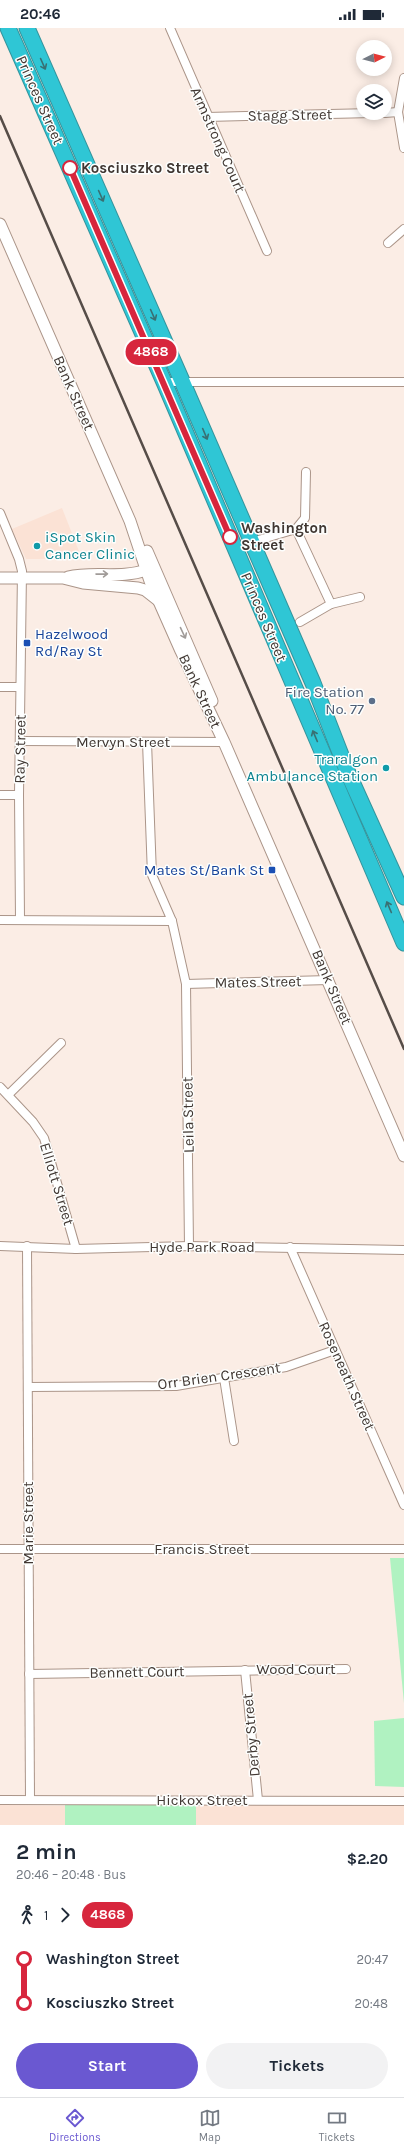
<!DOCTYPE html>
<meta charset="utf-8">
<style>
body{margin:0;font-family:Karla,sans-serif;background:#f2f2f3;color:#1f2937;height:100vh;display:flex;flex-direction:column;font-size:15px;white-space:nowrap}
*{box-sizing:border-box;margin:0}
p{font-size:13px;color:#747a83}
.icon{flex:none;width:22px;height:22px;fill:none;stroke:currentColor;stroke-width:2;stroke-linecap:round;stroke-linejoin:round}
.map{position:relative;height:1797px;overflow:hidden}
.sheet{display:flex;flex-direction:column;background:#fff;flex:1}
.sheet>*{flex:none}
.badge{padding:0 8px;border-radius:13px;font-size:14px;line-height:26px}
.needle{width:26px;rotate:84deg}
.fabs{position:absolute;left:356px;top:12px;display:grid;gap:8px}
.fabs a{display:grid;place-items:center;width:36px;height:36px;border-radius:50%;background:#fff;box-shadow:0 2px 10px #0003;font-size:20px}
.map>.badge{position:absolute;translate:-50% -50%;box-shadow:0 0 0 2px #fff}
.legs{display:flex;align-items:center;gap:6px;height:44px;padding:0 16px;font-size:13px}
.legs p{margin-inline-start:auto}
.overview{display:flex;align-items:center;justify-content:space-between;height:68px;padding:0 16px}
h1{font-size:22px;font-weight:700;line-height:30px}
.cta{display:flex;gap:8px;margin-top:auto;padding:8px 16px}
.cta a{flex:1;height:46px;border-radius:24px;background:#6a58d1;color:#fff;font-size:16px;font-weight:700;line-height:46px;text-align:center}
.cta a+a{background:#f2f2f3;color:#1f2937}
ul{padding:0 16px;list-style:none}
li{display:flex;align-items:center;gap:14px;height:44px;font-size:15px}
li i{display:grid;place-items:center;width:6px;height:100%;margin:0 5px;background:currentColor}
li i::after{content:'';width:10px;height:10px;margin:-5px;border:3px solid;border-radius:50%;background:#fff}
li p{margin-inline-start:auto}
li:first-child i{background:linear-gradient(#0000 50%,currentColor 0)}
li:last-child i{background:linear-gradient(currentColor 50%,#0000 0)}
.status{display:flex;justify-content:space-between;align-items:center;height:28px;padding:0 20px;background:#fff;direction:ltr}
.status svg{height:11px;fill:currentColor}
.tab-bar{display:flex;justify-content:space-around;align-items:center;height:56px;border-top:1px solid #e0e1e3;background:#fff;font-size:11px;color:#747a83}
.tab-bar a{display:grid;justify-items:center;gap:2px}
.tab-bar .active{color:#6a58d1}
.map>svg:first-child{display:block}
.built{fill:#fbe2d5}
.green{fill:#b0f2c1}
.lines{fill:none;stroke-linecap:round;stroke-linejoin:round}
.street-casing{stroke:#ab9589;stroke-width:10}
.secondary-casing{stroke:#ab9589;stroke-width:13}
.highway-casing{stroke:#35949c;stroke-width:17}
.street{stroke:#fff;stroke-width:8}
.secondary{stroke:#fff;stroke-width:11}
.highway{stroke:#2fc6d5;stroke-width:15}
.rail{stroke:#564d48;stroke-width:2.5}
.oneway{stroke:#397073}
.oneway2{stroke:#a09b98}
.line-1-casing{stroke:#fff;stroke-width:9}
.line-1{stroke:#d7263d;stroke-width:6}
.stop-1-dot{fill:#fff;stroke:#d7263d;stroke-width:2}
.culture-dot{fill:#0f9aa8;stroke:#fdfefd;stroke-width:1.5}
.transit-dot{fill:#1a4fb4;stroke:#fdfefd;stroke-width:1.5}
.service-dot{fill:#5c6f8a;stroke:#fdfefd;stroke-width:1.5}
.labels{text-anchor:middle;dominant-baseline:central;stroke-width:3;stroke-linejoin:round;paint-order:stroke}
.street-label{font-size:15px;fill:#403732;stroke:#fdfefd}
.stop-label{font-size:15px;font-weight:bold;fill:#403732;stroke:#fdfefd;text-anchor:start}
.culture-label{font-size:15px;fill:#0d838f;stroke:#fdfefd;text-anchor:start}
.transit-label{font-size:15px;fill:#164399;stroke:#fdfefd;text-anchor:start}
.service-label{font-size:15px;fill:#4e5e75;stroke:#fdfefd;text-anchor:end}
</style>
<div class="status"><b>20:46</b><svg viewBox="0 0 49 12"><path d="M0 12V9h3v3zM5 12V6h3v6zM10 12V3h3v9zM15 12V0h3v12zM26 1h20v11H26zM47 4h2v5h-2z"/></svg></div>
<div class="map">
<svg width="404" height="1797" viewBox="0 0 404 1797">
<rect width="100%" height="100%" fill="#fbede5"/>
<g class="built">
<polygon points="62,480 82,531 26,531 12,501"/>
<polygon points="196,1776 404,1778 404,1797 196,1797"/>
<polygon points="0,1777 65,1778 65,1797 0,1797"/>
</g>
<g class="green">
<polygon points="390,1530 404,1530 404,1675"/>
<polygon points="404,1690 404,1759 375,1758 374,1693"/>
<rect x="65" y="1776" width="131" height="21"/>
</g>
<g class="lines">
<defs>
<g id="street">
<polyline points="170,0 267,223"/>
<polyline points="404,50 398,84 404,120"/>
<polyline points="385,85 398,84"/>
<polyline points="207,89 373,85"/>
<polyline points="388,215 404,201"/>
<polyline points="164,354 404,354"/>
<polyline points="0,485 19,531 22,543 19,767 20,892"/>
<polyline points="296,501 305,490 306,444"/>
<polyline points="252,514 296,501 331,576 360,569"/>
<polyline points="300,594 331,576"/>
<polyline points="0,659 20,659"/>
<polyline points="21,713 224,714"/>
<polyline points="147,714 152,847 172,893 186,956 189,1218"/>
<polyline points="0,767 19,767"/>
<polyline points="0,892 172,893"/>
<polyline points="186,956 329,952"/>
<polyline points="0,1059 33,1094 44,1110 76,1221"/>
<polyline points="9,1066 61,1015"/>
<polyline points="0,1218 76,1221 189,1218 404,1222"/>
<polyline points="27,1218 30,1771"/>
<polyline points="290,1219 404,1477"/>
<polyline points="224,1350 234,1413"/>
<polyline points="28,1359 176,1358 286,1339 335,1322"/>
<polyline points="0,1521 404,1521"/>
<polyline points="245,1642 258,1772"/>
<polyline points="29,1646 346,1641"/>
<polyline points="0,1772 404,1773"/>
</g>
<g id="secondary">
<polyline points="0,196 130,493 150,553 181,623 224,714 404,1128"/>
<polyline points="147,523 212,673"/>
<path d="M68,549c25,-6 53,2 78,-7"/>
<polyline points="0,550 63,550 83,555 138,560 145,562 159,573"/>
</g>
<g id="highway">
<polyline points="8,0 164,354 404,915"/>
<polyline points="27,0 182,353 313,655 348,745 404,869"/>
</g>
</defs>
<use href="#street" class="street-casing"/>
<use href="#secondary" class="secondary-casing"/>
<use href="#highway" class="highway-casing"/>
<use href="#street" class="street"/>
<use href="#secondary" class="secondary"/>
<use href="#highway" class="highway"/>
<polyline class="rail" points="0,88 404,1021"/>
</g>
<defs><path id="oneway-shaft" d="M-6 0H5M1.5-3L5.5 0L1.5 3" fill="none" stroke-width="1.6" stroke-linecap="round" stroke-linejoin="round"/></defs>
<g class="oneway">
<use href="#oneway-shaft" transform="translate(43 36) rotate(66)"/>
<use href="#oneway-shaft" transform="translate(101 168) rotate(66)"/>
<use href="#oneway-shaft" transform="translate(153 287) rotate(66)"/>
<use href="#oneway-shaft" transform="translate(205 406) rotate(67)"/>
<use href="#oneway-shaft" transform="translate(315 708) rotate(-113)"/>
<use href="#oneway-shaft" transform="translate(389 879) rotate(-113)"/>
</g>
<g class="oneway2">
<use href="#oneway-shaft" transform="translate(102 546) rotate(-1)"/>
<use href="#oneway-shaft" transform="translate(183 605) rotate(65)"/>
</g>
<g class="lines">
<defs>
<polyline id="line-1" points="70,140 230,509"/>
</defs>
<use href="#line-1" class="line-1-casing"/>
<use href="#line-1" class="line-1"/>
</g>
<g class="stop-1-dot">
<circle cx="70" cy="140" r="7"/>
<circle cx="230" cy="509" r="7"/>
</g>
<g class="culture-dot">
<circle cx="37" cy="518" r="4"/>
<circle cx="386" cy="740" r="4"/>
</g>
<g class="transit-dot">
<rect x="23" y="611" width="8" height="8" rx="2"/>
<rect x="268" y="838" width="8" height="8" rx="2"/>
</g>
<circle class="service-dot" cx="372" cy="673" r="4"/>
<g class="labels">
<g class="street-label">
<text transform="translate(40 72) rotate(66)">Princes Street</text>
<text transform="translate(290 87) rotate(-1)">Stagg Street</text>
<text transform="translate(218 112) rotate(66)">Armstrong Court</text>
<text transform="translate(74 365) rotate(66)">Bank Street</text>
<text transform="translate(264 589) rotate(67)">Princes Street</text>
<text transform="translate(200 663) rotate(65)">Bank Street</text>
<text x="123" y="714">Mervyn Street</text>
<text transform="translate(20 721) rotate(-89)">Ray Street</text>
<text transform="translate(258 954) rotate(-1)">Mates Street</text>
<text transform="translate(332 959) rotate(67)">Bank Street</text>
<text transform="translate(188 1087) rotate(-91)">Leila Street</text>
<text transform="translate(57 1156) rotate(73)">Elliott Street</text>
<text x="202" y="1219">Hyde Park Road</text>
<text transform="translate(219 1348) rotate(-8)">Orr Brien Crescent</text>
<text transform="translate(347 1348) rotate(66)">Roseneath Street</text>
<text transform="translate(28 1495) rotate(-90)">Marie Street</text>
<text x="202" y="1521">Francis Street</text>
<text x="296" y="1641">Wood Court</text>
<text transform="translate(137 1644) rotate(-1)">Bennett Court</text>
<text transform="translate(251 1707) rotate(-95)">Derby Street</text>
<text x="202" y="1772">Hickox Street</text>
</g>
<g class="stop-label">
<text x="81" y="140">Kosciuszko Street</text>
<text x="241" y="500">Washington<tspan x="241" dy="17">Street</tspan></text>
</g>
<g class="culture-label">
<text x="45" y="509">iSpot Skin<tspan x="45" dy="17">Cancer Clinic</tspan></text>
<text x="378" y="731" text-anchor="end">Traralgon<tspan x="378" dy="17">Ambulance Station</tspan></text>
</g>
<g class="transit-label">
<text x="35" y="606">Hazelwood<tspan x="35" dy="17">Rd/Ray St</tspan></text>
<text x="264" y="842" text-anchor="end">Mates St/Bank St</text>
</g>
<g class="service-label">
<text x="364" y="664">Fire Station<tspan x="364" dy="17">No. 77</tspan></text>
</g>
</g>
</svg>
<div class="fabs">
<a><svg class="needle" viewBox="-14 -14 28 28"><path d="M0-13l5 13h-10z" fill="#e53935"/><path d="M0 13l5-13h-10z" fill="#747a83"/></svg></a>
<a><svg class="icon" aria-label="layers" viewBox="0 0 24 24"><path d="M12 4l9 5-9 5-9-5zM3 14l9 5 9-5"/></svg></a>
</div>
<b class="badge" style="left:151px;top:324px;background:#d7263d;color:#fff">4868</b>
</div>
<section class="sheet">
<div class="overview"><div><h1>2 min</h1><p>20:46 – 20:48 · Bus</p></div><b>$2.20</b></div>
<div class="legs"><svg class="icon" aria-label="walk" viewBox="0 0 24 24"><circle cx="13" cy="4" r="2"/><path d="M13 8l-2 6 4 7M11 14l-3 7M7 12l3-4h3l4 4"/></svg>1<svg class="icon" aria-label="forward" viewBox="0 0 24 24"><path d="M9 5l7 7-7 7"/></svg><b class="badge" style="background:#d7263d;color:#fff">4868</b></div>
<ul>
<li><i style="color:#d7263d"></i><b>Washington Street</b><p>20:47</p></li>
<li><i style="color:#d7263d"></i><b>Kosciuszko Street</b><p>20:48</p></li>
</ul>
<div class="cta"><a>Start</a><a>Tickets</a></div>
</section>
<nav class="tab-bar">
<a class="active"><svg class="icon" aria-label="directions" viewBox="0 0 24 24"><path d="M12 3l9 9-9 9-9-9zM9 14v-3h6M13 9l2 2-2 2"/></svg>Directions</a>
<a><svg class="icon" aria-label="map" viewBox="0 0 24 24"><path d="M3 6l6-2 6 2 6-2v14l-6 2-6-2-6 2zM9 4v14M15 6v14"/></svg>Map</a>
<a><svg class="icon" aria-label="tickets" viewBox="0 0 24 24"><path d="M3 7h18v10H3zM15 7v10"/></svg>Tickets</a>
</nav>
